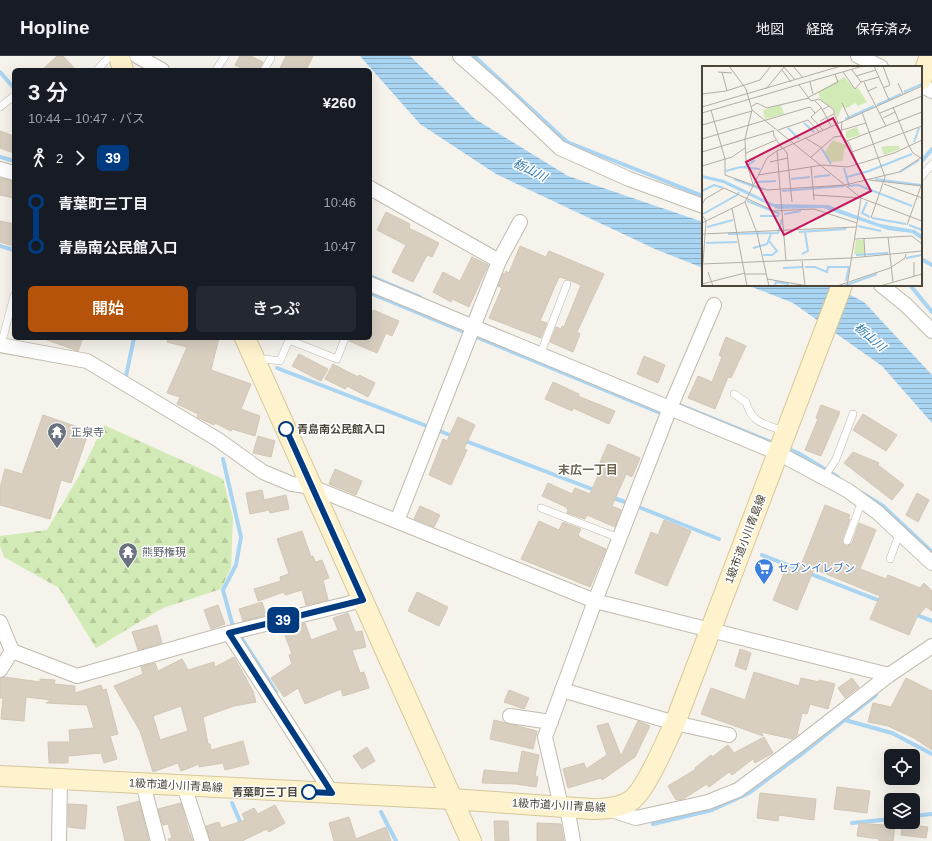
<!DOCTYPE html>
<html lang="ja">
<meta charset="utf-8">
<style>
body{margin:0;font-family:Helvetica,"Noto Sans JP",sans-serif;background:#242831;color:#f1f3f6;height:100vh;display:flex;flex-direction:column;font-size:15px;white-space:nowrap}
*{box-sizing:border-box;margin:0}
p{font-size:13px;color:#9ea1a6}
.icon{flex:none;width:22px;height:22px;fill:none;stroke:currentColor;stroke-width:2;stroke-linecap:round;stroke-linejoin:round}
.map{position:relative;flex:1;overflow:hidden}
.sheet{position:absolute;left:12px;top:12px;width:360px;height:272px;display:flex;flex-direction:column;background:#171b24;border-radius:6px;box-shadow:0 4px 16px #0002}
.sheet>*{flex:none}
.badge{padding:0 8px;border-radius:6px;font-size:14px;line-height:26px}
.controls{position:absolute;left:884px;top:693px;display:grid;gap:8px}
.controls a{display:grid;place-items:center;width:36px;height:36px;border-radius:6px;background:#171b24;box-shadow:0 4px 16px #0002;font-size:20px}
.map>.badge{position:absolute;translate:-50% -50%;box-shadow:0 0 0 2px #fff}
.legs{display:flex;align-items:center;gap:6px;height:44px;padding:0 16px;font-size:13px}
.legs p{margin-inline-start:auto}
.headline{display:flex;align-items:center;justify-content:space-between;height:68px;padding:0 16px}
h1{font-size:22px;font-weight:600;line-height:30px}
.button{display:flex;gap:8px;margin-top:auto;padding:8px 16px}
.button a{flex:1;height:46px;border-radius:6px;background:#b45309;color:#fff;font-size:16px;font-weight:600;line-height:46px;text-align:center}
.button a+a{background:#242831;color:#f1f3f6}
ul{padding:0 16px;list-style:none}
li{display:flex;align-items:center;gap:14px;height:44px;font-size:15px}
li i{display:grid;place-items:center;width:6px;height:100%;margin:0 5px;background:currentColor}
li i::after{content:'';width:10px;height:10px;margin:-5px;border:3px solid;border-radius:50%;background:#171b24}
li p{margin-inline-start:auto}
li:first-child i{background:linear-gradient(#0000 50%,currentColor 0)}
li:last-child i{background:linear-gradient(currentColor 50%,#0000 0)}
header{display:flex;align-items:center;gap:24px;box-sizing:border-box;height:56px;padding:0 20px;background:#171b24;border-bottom:1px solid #363941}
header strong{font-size:19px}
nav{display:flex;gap:22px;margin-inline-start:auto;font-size:14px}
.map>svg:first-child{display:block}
.forest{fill:url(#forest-firs)}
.water{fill:url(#water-rules)}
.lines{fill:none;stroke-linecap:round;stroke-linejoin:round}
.stream{stroke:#a9d4f2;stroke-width:4}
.building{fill:#d8cfc1;stroke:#d3c7b4;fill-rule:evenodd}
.lane-casing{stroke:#c2bbae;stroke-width:8}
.street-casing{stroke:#c2bbae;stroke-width:16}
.secondary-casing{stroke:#d6c79b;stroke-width:22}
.lane{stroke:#fff;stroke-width:7}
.street{stroke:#fff;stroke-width:14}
.secondary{stroke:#fff3cd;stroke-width:20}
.line-1-casing{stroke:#fff;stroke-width:9}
.line-1{stroke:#003b80;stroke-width:6}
.stop-1-dot{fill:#fff;stroke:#003b80;stroke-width:2}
.labels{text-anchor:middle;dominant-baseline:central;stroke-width:3;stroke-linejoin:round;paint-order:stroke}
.stop-label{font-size:11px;font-weight:bold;fill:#4b4439;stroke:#fff;text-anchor:start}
.worship-label{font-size:11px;fill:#5b616d;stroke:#fff;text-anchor:start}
.street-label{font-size:11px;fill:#4b4439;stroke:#fff}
.shop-label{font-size:11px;fill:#366cbe;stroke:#fff;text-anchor:start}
.water-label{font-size:12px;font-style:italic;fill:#2e7ab2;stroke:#fff}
.neighbourhood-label{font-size:12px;font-weight:bold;fill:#6e6250;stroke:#fff}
.inset-river{fill:none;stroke:#a9d4f2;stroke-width:2}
.inset-road{fill:none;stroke:#b2ada4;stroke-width:1}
.view{fill:#c2185b;fill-opacity:0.15;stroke:#c2185b;stroke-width:2}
.inset-edge{fill:none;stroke:#4b4439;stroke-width:2}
</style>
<header>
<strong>Hopline</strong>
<nav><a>地図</a><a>経路</a><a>保存済み</a></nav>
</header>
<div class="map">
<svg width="932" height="785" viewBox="0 0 932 785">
<defs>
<pattern id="forest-firs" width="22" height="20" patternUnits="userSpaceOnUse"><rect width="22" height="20" fill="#d2eab5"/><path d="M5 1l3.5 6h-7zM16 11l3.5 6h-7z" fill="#b6ca9c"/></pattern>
<pattern id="water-rules" width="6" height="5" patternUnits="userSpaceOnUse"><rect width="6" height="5" fill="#a9d4f2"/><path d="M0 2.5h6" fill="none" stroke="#8caec5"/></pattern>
</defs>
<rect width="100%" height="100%" fill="#f6f3ec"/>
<polygon class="forest" points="104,369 223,423 233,462 231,511 221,533 163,552 96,592 59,532 4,501 0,490 0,480 47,474 79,420"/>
<g class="water">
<polygon points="360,0 410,0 475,63 568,120 703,166 703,212 655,193 496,118 420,68"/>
<polygon points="747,229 831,229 864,246 932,319 932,367 882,310 793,247"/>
</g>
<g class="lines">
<g class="stream">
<polyline points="474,0 567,86 703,140"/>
<polyline points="0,16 14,32"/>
<polyline points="0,101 14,105"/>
<polyline points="921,106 932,93"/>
<polyline points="0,190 14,194"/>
<polyline points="921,203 932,209"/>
<polyline points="370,220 420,241"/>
<polyline points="910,229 932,256"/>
<polyline points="370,237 658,356"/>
<polyline points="277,312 455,381"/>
<polyline points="126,320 134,282"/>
<polyline points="675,347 776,388"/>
<polyline points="463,384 597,435"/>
<polyline points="786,392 798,397 838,421"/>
<polyline points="223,403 241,481 236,509 223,534 232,567 235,572"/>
<polyline points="862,437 883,450 932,496"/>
<polyline points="611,441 625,446"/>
<polyline points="641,452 719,483"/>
<polyline points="762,499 883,546"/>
<polyline points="914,558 932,565"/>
<polyline points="239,578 276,636"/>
<polyline points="845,664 892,677 932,698"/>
<polyline points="232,747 242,770"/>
<polyline points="381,756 396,785"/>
<polyline points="913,760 932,758"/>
<polyline points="852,767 891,763"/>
<polyline points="653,768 712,754 749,737 803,697 876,639"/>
</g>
</g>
<g class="building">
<polygon points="57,0 63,0 76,14 42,14"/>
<polygon points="240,0 251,0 263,6 259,14 245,14 235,9"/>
<polygon points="286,0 313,0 306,14 279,14"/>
<polygon points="0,75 14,80 14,97 0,92"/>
<polygon points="0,122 14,125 14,142 0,139"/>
<polygon points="386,156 410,168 409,172 439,187 432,201 427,199 413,226 392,216 406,189 377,174"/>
<polygon points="0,165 14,168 14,190 0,186"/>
<polygon points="520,190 546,201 549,195 604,218 577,276 580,278 573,296 550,286 556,271 561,273 562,270 564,271 581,229 569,224 560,221 558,223 540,265 547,267 541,282 489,262 502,232 498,230 503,217 505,218 506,215 509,217"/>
<polygon points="472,201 488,209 469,251 452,243 451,246 433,236 443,216 460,225"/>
<polygon points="373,254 399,265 392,280 386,277 377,297 349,285 350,282 370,282 370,261"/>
<polygon points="726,281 746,290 731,322 728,321 715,353 688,342 698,320 712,326 722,301 719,299"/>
<polygon points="47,282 83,282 78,295 47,284"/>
<polygon points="168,282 219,282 211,314 251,328 241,353 260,360 255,380 232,373 231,375 215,367 214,369 197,361 198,358 177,348 180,341 167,337 187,291 167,286"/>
<polygon points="299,298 328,313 321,325 292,310"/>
<polygon points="644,300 665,309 658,327 637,318"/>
<polygon points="333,308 358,321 359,319 375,327 368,341 347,330 345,333 325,323"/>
<polygon points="553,326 579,338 578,340 615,355 609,368 573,352 572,355 545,343"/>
<polygon points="821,349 840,356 821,400 805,394 818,363 816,362"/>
<polygon points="863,358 897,379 886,395 853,374"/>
<polygon points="43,359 89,375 71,427 61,424 50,463 0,449 0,432 5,413 22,418"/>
<polygon points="458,361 475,369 464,393 467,394 451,429 429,419 443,383 447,385"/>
<polygon points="258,380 275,385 271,401 253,397"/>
<polygon points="608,388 640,402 632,421 626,418 612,450 621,454 615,471 587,459 585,463 567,457 568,454 566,451 542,440 548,427 572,438 575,432 590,438 603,408 600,406"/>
<polygon points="853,396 879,407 878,409 904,429 892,444 844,407"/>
<polygon points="335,413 362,425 356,439 329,428"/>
<polygon points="262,434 264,444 286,439 289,453 270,457 269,454 250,458 246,437"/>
<polygon points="917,437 929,444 918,466 906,459"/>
<polygon points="825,449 850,459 848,463 850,463 842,484 845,490 848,490 852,487 859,467 876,474 860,513 886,523 888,519 920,532 924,527 932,535 932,555 926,551 917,561 909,579 870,563 880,540 814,513 797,554 773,544 786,512 798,517"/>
<polygon points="420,450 440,459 434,471 414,463"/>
<polygon points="664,464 691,475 667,530 635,517 651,476 658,479"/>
<polygon points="539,465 559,474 563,466 581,473 578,479 581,482 606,493 590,531 521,503"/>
<polygon points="302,475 311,501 313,500 315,506 322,504 329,522 323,524 328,544 306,549 302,534 285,539 284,536 258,545 254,533 281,525 280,521 289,518 277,483"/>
<polygon points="417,536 448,551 439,570 408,555"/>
<polygon points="262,546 266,559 243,565 239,553"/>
<polygon points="218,549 225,568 211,573 204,554"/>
<polygon points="348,557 355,576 362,575 366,591 352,594 360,617 364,616 369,632 343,640 341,633 305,648 298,632 284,641 271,622 292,608 289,599 292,598 283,574 305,567 311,584 338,574 333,562"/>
<polygon points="157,569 162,587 138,594 132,576"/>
<polygon points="740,593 751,597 746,614 735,610"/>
<path d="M234,601l19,34 3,11 -22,4 -31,11 5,27h2l1,6 32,-9 6,23 -24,6 -2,-7 -24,4v-3l-18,7 -3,-8 -25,9 -13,-41 -26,-45 29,-12 -2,-7 14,-4 3,8 24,-12 6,11 26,-8 1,5zM181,650l7,25 -28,9 -7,-24z"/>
<polygon points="754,616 799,630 801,622 819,626 819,624 835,628 828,653 810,648 807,658 802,657 797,679 792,683 761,676 763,680 701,658 711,632 745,644"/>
<polygon points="4,621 40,626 40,623 55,624 54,628 75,630 75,637 101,629 103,634 106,633 118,678 110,680 117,703 104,707 101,697 68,700 68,707 49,707 48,686 70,686 69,674 94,672 87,649 46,647 51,644 26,641 24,665 1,663 3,642 0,642 0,622"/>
<polygon points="852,622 859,631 845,642 838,632"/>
<polygon points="906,622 932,635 932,694 914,682 888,670 868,666 873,647 891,651"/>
<polygon points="509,634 529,642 524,653 504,646"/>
<polygon points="494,664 537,675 533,693 490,683"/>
<polygon points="638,665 650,670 635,701 602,724 601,722 568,732 563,713 584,707 586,713 607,699 597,670 608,667 621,700"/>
<polygon points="764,681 773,697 755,707 753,703 732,719 729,716 709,731 707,728 683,743 676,744 668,730 696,713 695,712 711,699 712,701 728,689 734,697"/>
<polygon points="367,691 375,705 362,713 353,700"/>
<polygon points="522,695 539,699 535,720 538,721 536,731 516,728 482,727 484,714 518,717"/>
<polygon points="837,731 870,735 867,757 834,753"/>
<polygon points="760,737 816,743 814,764 779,759 778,765 757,762"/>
<polygon points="139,745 149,785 125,785 117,751"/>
<polygon points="181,747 188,773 193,785 169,785 168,783 172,782 168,768 163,769 158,753"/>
<polygon points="68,748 87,749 85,773 68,771"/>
<polygon points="275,749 285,767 269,776 267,773 242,785 210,785 206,770 219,766 221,772 245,764 242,758 254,752 258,758"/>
<polygon points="349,761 356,783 386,771 391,785 334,785 329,767"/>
<polygon points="494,765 508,765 509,785 495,785"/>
<polygon points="537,767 561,768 564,785 537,785"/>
<polygon points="859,767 895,770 893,785 879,785 879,783 857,780"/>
<polygon points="902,768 928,771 926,782 901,779"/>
</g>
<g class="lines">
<defs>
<g id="lane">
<polyline points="97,14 110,0"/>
<polyline points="216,14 225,0"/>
<polyline points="264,14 271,2"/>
<polyline points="0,51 14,40"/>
<polyline points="921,121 932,108"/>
<polyline points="1,289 14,240"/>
<polyline points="540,299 567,228"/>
<polyline points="257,302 280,305 289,284 337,303 345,282"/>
<path d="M734,338l12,8c6,22 19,22 38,29"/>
<polyline points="824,422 836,403 853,358"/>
<polyline points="541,452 619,482"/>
<polyline points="847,485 862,445"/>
<polyline points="890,503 900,476"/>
</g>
<g id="street">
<polyline points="137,0 162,14"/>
<polyline points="460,0 501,36 560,92 629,123 703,150"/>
<polyline points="858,0 881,11"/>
<polyline points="921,29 932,35"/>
<polyline points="0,113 14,117"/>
<polyline points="370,132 499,205"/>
<polyline points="370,228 778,397 847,434 877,456 932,507"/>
<polyline points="881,229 906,249 932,275"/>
<polyline points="0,289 87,305 217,383 263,416 292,428 312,431 595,545 889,619"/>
<polyline points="397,465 499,205 520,166"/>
<polyline points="0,566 12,595 77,620 229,577 363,544"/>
<polyline points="229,577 332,737"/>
<polyline points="0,614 12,595"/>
<polyline points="562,634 675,667 729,679"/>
<polyline points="510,660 551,666"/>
<polyline points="143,728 158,785"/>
<polyline points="184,730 202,785"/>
<polyline points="561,750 545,681 595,545 670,352 714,249"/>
<polyline points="567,751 573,785"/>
<polyline points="608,753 636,762 708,746 738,734 804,685 889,619 932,590"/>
<polyline points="59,785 60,724"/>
</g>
<g id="secondary">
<polyline points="119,0 123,14"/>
<polyline points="921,24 930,0"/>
<polyline points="245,282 471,785"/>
<path d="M0,720l452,23 140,10c13,0 30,-1 41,-10 15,-13 33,-58 42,-76l167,-438"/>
</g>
</defs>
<use href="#lane" class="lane-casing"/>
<use href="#street" class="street-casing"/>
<use href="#secondary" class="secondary-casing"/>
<use href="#lane" class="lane"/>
<use href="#street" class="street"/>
<use href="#secondary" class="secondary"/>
</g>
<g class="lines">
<defs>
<polyline id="line-1" points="286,373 363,544 229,577 332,737 309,736"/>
</defs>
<use href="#line-1" class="line-1-casing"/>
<use href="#line-1" class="line-1"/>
</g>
<defs>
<symbol id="temple-pin" viewBox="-11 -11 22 30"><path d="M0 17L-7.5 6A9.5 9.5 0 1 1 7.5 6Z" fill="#6b7280" stroke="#fff"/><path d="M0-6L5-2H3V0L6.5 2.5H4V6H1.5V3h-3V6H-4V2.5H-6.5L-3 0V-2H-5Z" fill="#fff"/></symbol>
<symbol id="supermarket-pin" viewBox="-11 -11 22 30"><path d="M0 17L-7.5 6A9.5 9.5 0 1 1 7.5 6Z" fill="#3f7fe0" stroke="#fff"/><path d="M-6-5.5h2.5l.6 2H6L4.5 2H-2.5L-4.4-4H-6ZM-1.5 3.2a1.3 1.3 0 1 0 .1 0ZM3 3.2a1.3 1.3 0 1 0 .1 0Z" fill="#fff"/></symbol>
</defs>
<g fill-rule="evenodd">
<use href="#temple-pin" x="46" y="365" width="22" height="30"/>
<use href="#temple-pin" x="117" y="485" width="22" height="30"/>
<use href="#supermarket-pin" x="753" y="501" width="22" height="30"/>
</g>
<g class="stop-1-dot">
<circle cx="286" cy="373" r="7"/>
<circle cx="309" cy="736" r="7"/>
</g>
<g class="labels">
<g class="stop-label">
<text x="297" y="373">青島南公民館入口</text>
<text x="298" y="736" text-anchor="end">青葉町三丁目</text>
</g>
<g class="worship-label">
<text x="71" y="376">正泉寺</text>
<text x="142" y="496">熊野権現</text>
</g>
<g class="street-label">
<text transform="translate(745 483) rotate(-69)">1級市道小川青島線</text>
<text transform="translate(176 729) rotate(3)">1級市道小川青島線</text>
<text transform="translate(559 749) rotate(3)">1級市道小川青島線</text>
</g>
<g class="shop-label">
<text x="778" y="512">セブンイレブン</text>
</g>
<g class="water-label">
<text transform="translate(530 114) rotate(27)">栃山川</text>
<text transform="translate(870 281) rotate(41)">栃山川</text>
</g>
<g class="neighbourhood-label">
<text x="588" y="414">末広一丁目</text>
</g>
</g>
<g transform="translate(702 10)">
<rect width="220" height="220" fill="#f6f3ec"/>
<path d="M142,11l11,12 3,-1 9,14 -9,4 -3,-3 -8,5 -5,-1 -5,12 -3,-10 -14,-10 -2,-7zM79,39l3,9 -19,5 -2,-9zM155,61l3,8 -14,4v-8zM154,174h8l1,14 -9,1 -2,-2z" fill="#d2eab5"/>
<path d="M131,74l15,6 -4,3 -1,12 -13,1 -3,-3 -2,-7z" fill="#d2eab5"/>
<path d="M185,80h12l1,3 -16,6 -3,-8z" fill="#d2eab5"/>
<path d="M0,109l22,5 50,24 54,1 52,19 35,6 7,5v5l-10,-7 -24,-3 -65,-22 -45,1 -55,-26 -21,-5z" fill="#a9d4f2"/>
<path class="inset-river" d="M202,26l18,-8M175,39l24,-11M143,53l29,-13M102,57l10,9M86,62l11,11M212,76l5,-14M120,83l9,15M41,102l12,-8M142,102l5,18 9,-1 54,21M24,105l14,-4 20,2M198,106l19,-12M112,111l16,-2M145,111l22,-6 43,-17M32,113l29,11M89,113l19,-2M173,113l46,6M54,116l20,-1M0,125l12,-6 9,3M80,125l62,-5M45,135l33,13M165,136l-5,11 8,4M1,148l34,-19 2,-3M82,148l17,-3M58,150h19M170,152l34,6M207,159l13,5M156,160l23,5M5,161l26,-7M97,166l47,-3M26,168l50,-1 4,-14M4,177l31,-1M51,182l14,-4 4,-10M100,188l6,-3 -3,-19M61,189h9l5,-4 -8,-10M154,189l32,-2M204,192l16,-3M103,201h10l12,5 1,-5h21l-3,14M81,202l20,-1M73,220l1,-4 13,2M142,220l33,-12"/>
<path class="inset-road" d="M27,0l17,23 6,21 109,88M91,0l10,12M172,0l15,34M181,0l7,19 -7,3M82,1l11,13M80,4l9,12M150,4l9,12M16,6l14,1M20,6l5,19M141,6l12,17 6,-7 18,-5M154,10l20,-6M108,16l3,12M162,16l4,9 9,-4M196,17l5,11M97,19l12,16 8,-2 10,7M64,23l18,-22M166,25l18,35M0,28l24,-3 34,-11 11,-14M107,31l29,-15 -3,-8M113,35l6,6 10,19M140,37l7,15M0,41l139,-41M49,41l6,-4 10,5 42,-10M191,41l16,39 4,7 8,5M119,42l-10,9 12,13M9,44l14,49v16l42,15 78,-5 54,-13 23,-15M50,44l-7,29 1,22 7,23M120,44l7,-4 5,4v4M160,46l23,65 -14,41M0,47l161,-47M178,47l42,-17M181,52l12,-6M118,55l14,-7 4,9M0,59l50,-14M71,64l1,6 8,12M76,64l30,-10 11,12M140,64l24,-7M139,70l1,-15M103,72l17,10M0,73l108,-32 5,6M145,75l75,-29M81,82l4,5 5,49M0,86l71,-21M150,86l70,-26M44,87l30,-13M109,91l23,-20 7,-1 8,7 8,21M68,96l18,-4M0,100l30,-9 13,-9M109,100l3,34M56,109l65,-10 25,2 46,-14 28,-13M167,114l53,6M182,118l38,14M112,129l47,3 61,23M43,136l12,31 12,53M0,139l3,-6 19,-11 50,23 40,-2 43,14M30,142l15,78M0,149l4,6 -3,42M0,157l43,-21 22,-44 11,-8M205,159l15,-42M0,168l154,-7M186,171l5,45M153,173l57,-3 10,8M162,173l1,18M84,195l-9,-110 145,-65M100,195l3,24M212,196v14M0,198l149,-6 71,-7M6,206l5,14M43,208h21M65,213l41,7M0,218l43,-11M135,220l53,-18 15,-10 1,-4M145,220l14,-88M178,220l42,-12"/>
<path class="view" d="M131,52l38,73 -87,44 -38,-73z"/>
<rect width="220" height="220" class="inset-edge"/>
</g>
</svg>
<div class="controls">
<a><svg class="icon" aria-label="locate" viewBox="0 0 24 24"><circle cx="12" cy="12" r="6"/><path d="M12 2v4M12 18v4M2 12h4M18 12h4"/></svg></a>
<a><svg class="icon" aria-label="layers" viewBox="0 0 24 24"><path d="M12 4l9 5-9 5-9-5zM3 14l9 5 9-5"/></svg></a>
</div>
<b class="badge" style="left:283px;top:564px;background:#003b80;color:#fff">39</b>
<section class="sheet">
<div class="headline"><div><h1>3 分</h1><p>10:44 – 10:47 · バス</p></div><b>¥260</b></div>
<div class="legs"><svg class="icon" aria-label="walk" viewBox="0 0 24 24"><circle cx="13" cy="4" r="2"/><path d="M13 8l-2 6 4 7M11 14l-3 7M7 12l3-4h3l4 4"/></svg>2<svg class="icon" aria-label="forward" viewBox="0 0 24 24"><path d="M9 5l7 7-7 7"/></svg><b class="badge" style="background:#003b80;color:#fff">39</b></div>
<ul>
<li><i style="color:#003b80"></i><b>青葉町三丁目</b><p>10:46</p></li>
<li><i style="color:#003b80"></i><b>青島南公民館入口</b><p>10:47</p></li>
</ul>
<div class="button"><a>開始</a><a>きっぷ</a></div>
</section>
</div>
